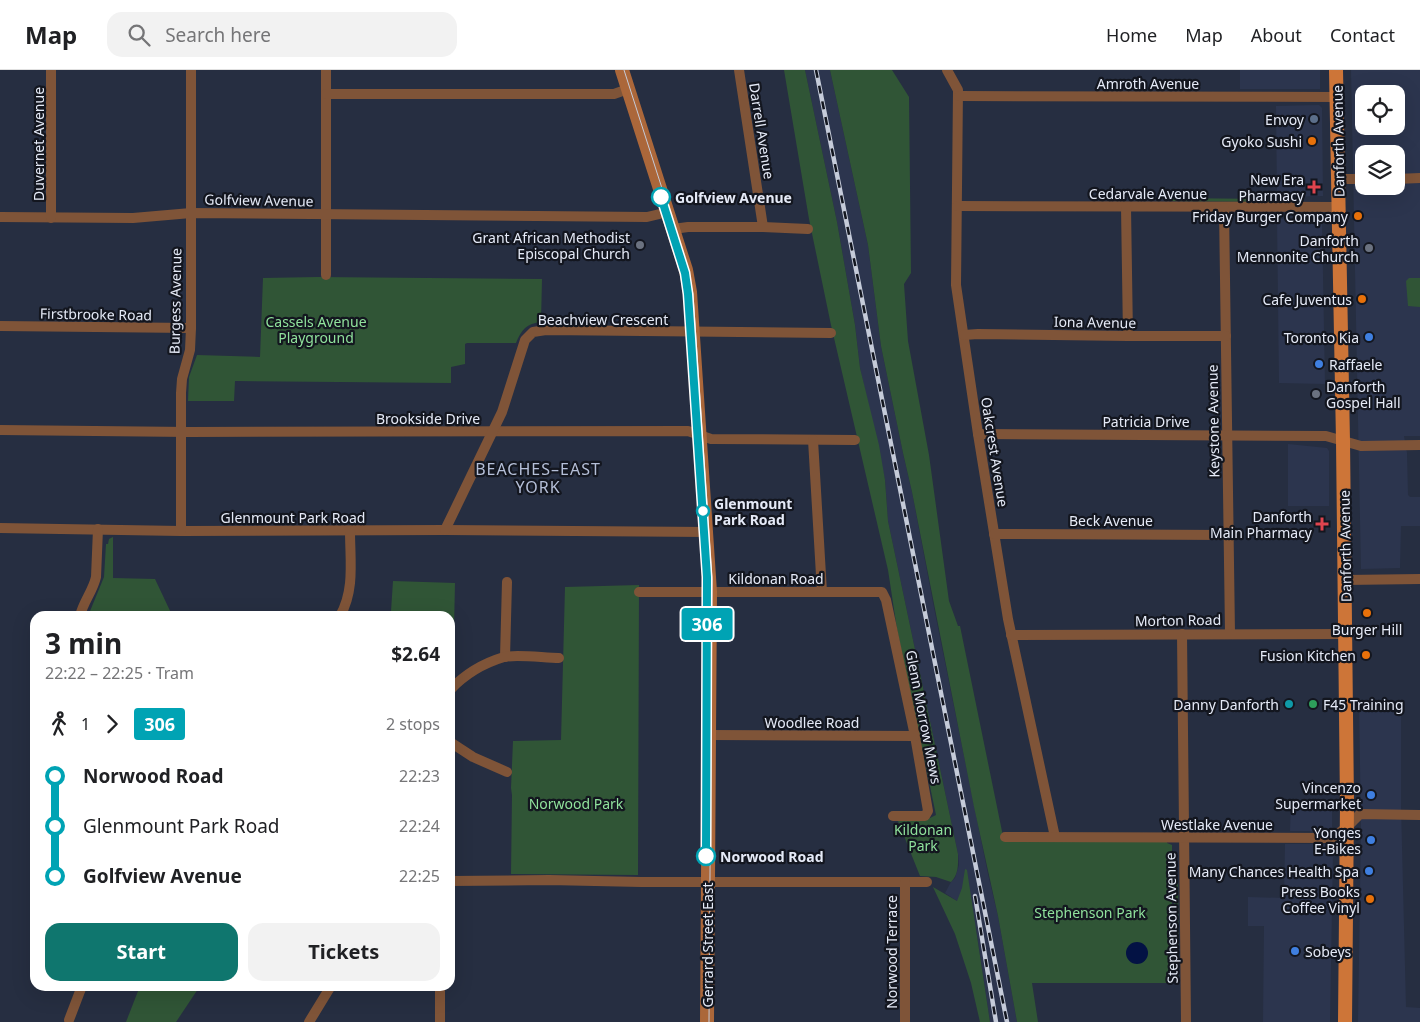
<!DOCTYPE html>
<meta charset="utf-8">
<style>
body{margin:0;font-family:"Noto Sans",sans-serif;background:#f2f2f2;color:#202124;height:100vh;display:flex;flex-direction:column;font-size:19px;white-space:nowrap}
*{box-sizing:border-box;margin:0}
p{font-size:16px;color:#757577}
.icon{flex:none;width:28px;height:28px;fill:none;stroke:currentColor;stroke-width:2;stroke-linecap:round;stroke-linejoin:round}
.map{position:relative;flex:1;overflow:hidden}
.side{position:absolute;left:30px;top:541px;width:425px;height:380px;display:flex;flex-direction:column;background:#fff;border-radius:15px;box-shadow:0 5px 20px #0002}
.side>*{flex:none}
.badge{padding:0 10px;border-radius:4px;font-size:18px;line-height:32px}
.buttons{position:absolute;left:1355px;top:15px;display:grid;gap:10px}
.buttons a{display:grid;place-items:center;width:50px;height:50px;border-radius:10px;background:#fff;box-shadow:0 5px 20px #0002;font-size:25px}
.map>.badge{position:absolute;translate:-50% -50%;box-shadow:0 0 0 2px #fff}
.legs{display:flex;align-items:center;gap:8px;height:55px;padding:0 15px;font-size:16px}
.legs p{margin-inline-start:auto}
.summary{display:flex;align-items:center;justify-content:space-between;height:85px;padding:0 15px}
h1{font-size:28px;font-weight:700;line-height:38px}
.button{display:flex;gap:10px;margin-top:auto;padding:10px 15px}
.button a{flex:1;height:58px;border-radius:15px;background:#0f766e;color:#fff;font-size:20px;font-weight:700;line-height:58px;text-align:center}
.button a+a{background:#f2f2f2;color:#202124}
ul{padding:0 15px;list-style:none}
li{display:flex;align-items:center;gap:18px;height:50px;font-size:19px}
li i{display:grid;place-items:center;width:8px;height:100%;margin:0 6px;background:currentColor}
li i::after{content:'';width:12px;height:12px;margin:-6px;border:4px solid;border-radius:50%;background:#fff}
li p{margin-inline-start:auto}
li:first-child i{background:linear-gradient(#0000 50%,currentColor 0)}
li:last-child i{background:linear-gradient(currentColor 50%,#0000 0)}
header{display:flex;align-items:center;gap:30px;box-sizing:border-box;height:70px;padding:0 25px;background:#fff;border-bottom:1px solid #e0e0e0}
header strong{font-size:24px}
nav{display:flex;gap:28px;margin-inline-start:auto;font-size:18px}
.search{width:350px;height:45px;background:#f2f2f2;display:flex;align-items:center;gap:12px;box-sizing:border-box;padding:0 18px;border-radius:15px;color:#757577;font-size:19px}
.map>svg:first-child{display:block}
.built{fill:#2c354e;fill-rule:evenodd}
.green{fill:#305536}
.water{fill:#031244}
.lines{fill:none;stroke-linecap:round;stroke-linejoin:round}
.minor{stroke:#7f5438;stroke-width:10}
.secondary{stroke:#ab673a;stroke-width:14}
.primary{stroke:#cd7538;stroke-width:14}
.tram{stroke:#c5cbd9;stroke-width:1}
.rail-casing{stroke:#c5cbd9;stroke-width:4.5}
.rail{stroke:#13161f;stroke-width:2.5;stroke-dasharray:8;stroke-linecap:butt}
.line-1-casing{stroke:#fff;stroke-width:11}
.line-1{stroke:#00a3b4;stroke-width:8}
.service-dot{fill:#5c6f8a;stroke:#13161f;stroke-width:2}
.food-dot{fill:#e8710a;stroke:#13161f;stroke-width:2}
.health-dot{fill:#e0444e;stroke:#13161f;stroke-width:2}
.stop-1-dot{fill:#fff;stroke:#00a3b4;stroke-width:2.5}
.worship-dot{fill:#6b7280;stroke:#13161f;stroke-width:2}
.shop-dot{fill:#3f7fe0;stroke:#13161f;stroke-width:2}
.culture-dot{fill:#0f9aa8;stroke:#13161f;stroke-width:2}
.leisure-dot{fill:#2e9e5b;stroke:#13161f;stroke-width:2}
.labels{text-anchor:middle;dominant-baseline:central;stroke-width:4.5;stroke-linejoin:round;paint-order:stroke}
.street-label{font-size:14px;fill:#e5eaf7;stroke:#13161f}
.poi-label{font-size:14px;fill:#e5eaf7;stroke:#13161f;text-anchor:end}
.stop-label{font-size:14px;font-weight:bold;fill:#e5eaf7;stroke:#13161f;text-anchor:start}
.park-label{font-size:14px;fill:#90e29c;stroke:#13161f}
.quarter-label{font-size:16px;letter-spacing:1px;fill:#b5bfd8;stroke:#13161f}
</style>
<header>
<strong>Map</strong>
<div class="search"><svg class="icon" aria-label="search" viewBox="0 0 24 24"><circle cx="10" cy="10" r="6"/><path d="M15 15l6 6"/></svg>Search here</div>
<nav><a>Home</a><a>Map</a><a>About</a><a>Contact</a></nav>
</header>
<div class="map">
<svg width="1420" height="952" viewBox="0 0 1420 952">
<rect width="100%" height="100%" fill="#262e41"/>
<g class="built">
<polygon points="805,0 830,0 868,175 881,276 903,383 912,422 935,543 988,804 998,846 1017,952 990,952 976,859 957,831 945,823 951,812 955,808 959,795 958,784 888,451 885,410 860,298 855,255 837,152"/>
<rect x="1240" y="0" width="80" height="19"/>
<path d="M1351,0h69v366h-16l3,17 1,42 2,2h10v29h-19l-1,42 -39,1zM1364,24h32v32h-32zM1364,84h32v32h-32z"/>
<polygon points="1319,35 1322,38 1323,126 1277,127 1276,36"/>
<polygon points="1320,148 1322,151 1325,314 1279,313 1277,149"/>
<polygon points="1288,374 1327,378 1329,381 1329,436 1288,436"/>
<polygon points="1401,631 1401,736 1406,937 1420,938 1420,952 1358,952 1361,757 1359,632"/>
<polygon points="1291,733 1332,734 1332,761 1290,761"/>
<polygon points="1285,774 1325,774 1331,777 1333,780 1330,952 1263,952 1264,856 1248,856 1248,827 1284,828"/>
</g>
<g class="green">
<path d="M784,0h21l32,152 18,103 5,43 19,77 6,35 3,41 70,333c0,10 1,20 -7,28l-15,-5 -16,-1 -22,-55 30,-2 8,-4 -39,-186 -9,-59 -57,-245 -22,-106z"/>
<polygon points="830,0 892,0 909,27 911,203 904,214 908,271 929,385 949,531 958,556 960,556 1004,771 1167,772 1167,773 1172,775 1172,816 1174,820 1172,826 1173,913 1032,913 1038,952 1017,952 998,846 974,737 912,422 903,383 881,276 868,175"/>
<polygon points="1169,128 1277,129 1277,132 1169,131"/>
<path d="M318,207l224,2 -1,43c-14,1 -20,8 -25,21h-49l-2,1v20l-14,3v16l-216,-2 -1,20h-46l1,-24 8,-22 63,2 3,-79z"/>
<polygon points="1409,208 1420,208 1420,237 1408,236 1406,211"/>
<polygon points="113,467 113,508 155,509 172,545 88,546 104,507 106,474 108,474 109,469"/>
<polygon points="393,511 455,513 454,559 450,560 450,546 387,546 391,541"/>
<polygon points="639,515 638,805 511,804 512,725 511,718 513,671 561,670 565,517"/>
<polygon points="965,799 967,800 990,952 980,952 971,913 955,864 933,817 957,831 962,818"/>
<polygon points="1174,809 1178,809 1179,911 1175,904 1175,899 1174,827 1176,820"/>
<polygon points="140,916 200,916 176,952 126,952"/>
</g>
<circle class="water" cx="1137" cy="883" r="11"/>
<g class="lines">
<g class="minor">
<polyline points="326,0 326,205"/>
<polyline points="739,0 763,157"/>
<polyline points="947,0 958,20 956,215 978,364 1008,549 1055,767"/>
<polyline points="326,24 614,24 628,19"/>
<polyline points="959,26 1337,27"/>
<polyline points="1339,109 1364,109"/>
<polyline points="1396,109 1420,108"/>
<polyline points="957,136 1339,137"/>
<polyline points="1126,137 1128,266"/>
<polyline points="1224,138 1230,563"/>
<polyline points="0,147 133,148 191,143 647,147 668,142"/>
<polyline points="51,148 51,0"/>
<polyline points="673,159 688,157 763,157 808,159"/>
<polyline points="0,256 191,258"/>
<polyline points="964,265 978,264 1128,266 1226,266"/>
<polyline points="0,360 189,362 688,361 711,369 855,370"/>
<polyline points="978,364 1326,366 1361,376 1420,375"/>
<polyline points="813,370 822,522"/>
<polyline points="0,458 181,461 445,460 707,462"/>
<polyline points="445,460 502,342 525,270 533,262 546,260 831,263"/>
<polyline points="181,461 181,323 182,309 190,280 191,258 191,0"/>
<polyline points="994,464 1229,465"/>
<polyline points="1345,510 1420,509"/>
<polyline points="639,522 882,522 886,530 915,666 928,741 925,746 893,746"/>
<path d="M80,546c3,-14 13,-25 16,-39l2,-48"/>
<path d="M340,546c15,-26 10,-56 10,-85"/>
<polyline points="1182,564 1186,952"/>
<polyline points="1011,565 1346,564"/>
<polyline points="505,587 507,512"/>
<path d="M450,620c14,-15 34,-27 54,-33 13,-3 41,1 55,1"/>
<polyline points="709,665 915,666"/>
<polyline points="450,672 473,687 507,702"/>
<polyline points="1005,767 1332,768 1347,757 1360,744 1420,745"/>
<polyline points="450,811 549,810 641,812 927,812"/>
<polyline points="69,950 82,916"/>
<polyline points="309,952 331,916"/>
<polyline points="440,952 440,916"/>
<polyline points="905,952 905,812"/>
</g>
<polyline class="secondary" points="622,0 686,200 690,222 710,522 707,952"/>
<polyline class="primary" points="1336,0 1343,371 1347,735 1345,952"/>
<polyline class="tram" points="624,0 686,193 693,224 712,510 709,952"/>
<defs>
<g id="rail">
<polyline points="816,0 1007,952"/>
<polyline points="975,826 996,952"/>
</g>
</defs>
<use href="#rail" class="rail-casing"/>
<use href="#rail" class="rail"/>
</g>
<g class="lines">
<defs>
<polyline id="line-1" points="661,127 685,203 688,224 707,507 706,786"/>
</defs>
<use href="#line-1" class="line-1-casing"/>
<use href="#line-1" class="line-1"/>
</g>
<circle class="service-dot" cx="1314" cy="49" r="5"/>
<g class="food-dot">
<circle cx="1312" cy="71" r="5"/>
<circle cx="1358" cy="146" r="5"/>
<circle cx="1362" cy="229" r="5"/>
<circle cx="1367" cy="543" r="5"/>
<circle cx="1366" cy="585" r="5"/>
<circle cx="1370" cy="829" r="5"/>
</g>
<g class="health-dot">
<path d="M1311.5 109.5h5v5h5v5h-5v5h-5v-5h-5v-5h5z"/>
<path d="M1319.5 446.5h5v5h5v5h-5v5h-5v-5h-5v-5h5z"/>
</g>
<g class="stop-1-dot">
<circle cx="661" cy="127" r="9"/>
<circle cx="703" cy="441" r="6"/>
<circle cx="706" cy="786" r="9"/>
</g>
<g class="worship-dot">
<circle cx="640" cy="175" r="5"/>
<circle cx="1369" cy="178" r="5"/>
<circle cx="1316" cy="324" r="5"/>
</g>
<g class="shop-dot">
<circle cx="1369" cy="267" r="5"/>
<circle cx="1319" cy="294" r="5"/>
<circle cx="1371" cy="725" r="5"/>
<circle cx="1371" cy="770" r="5"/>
<circle cx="1369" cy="801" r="5"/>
<circle cx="1295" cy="881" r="5"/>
</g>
<circle class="culture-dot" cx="1289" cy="634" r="5"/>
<circle class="leisure-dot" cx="1313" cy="634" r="5"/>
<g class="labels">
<g class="street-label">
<text x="1148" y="13">Amroth Avenue</text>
<text transform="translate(762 61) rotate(81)">Darrell Avenue</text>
<text transform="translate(1338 71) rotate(-91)">Danforth Avenue</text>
<text transform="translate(38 74) rotate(-90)">Duvernet Avenue</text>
<text x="1148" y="123">Cedarvale Avenue</text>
<text transform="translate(259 130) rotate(1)">Golfview Avenue</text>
<text transform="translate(175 231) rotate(-89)">Burgess Avenue</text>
<text transform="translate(96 244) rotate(1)">Firstbrooke Road</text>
<text x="603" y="249">Beachview Crescent</text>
<text transform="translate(1095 252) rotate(1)">Iona Avenue</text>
<text x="428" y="348">Brookside Drive</text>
<text x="1146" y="351">Patricia Drive</text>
<text transform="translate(1213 351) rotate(-91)">Keystone Avenue</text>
<text transform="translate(995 382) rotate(81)">Oakcrest Avenue</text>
<text x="293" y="447">Glenmount Park Road</text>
<text x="1111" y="450">Beck Avenue</text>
<text transform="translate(1345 476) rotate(-91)">Danforth Avenue</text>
<text x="776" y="508">Kildonan Road</text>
<text transform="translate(1178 550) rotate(-1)">Morton Road</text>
<text transform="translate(924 647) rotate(79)">Glenn Morrow Mews</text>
<text x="812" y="652">Woodlee Road</text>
<text x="1217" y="754">Westlake Avenue</text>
<text transform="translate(1171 848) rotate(-91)">Stephenson Avenue</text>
<text transform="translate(707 875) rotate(-90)">Gerrard Street East</text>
<text transform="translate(891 882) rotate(-90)">Norwood Terrace</text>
</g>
<g class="poi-label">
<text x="1304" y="49">Envoy</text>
<text x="1302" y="71">Gyoko Sushi</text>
<text x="1304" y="109">New Era<tspan x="1304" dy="16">Pharmacy</tspan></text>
<text x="1348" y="146">Friday Burger Company</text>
<text x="630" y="167">Grant African Methodist<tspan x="630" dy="16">Episcopal Church</tspan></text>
<text x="1359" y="170">Danforth<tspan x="1359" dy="16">Mennonite Church</tspan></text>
<text x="1352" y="229">Cafe Juventus</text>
<text x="1359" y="267">Toronto Kia</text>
<text x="1329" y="294" text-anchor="start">Raffaele</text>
<text x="1326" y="316" text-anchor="start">Danforth<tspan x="1326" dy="16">Gospel Hall</tspan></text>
<text x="1312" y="446">Danforth<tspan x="1312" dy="16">Main Pharmacy</tspan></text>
<text x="1367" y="559" text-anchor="middle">Burger Hill</text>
<text x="1356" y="585">Fusion Kitchen</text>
<text x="1279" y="634">Danny Danforth</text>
<text x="1323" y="634" text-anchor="start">F45 Training</text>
<text x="1361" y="717">Vincenzo<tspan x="1361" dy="16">Supermarket</tspan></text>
<text x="1361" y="762">Yonges<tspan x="1361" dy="16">E-Bikes</tspan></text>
<text x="1359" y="801">Many Chances Health Spa</text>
<text x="1360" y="821">Press Books<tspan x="1360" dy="16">Coffee Vinyl</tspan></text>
<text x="1305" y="881" text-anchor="start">Sobeys</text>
</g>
<g class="stop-label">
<text x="675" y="127">Golfview Avenue</text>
<text x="714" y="433">Glenmount<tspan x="714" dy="16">Park Road</tspan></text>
<text x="720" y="786">Norwood Road</text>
</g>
<g class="park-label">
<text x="316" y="251">Cassels Avenue<tspan x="316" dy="16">Playground</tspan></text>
<text x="576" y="733">Norwood Park</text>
<text x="923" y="759">Kildonan<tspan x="923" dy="16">Park</tspan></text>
<text x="1090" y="842">Stephenson Park</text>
</g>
<g class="quarter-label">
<text x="538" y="399">BEACHES–EAST<tspan x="538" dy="18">YORK</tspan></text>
</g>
</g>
</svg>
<div class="buttons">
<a><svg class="icon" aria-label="locate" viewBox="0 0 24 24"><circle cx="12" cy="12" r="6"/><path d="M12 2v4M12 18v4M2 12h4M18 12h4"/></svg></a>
<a><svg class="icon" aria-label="layers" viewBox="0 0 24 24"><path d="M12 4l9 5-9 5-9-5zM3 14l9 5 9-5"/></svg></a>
</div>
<b class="badge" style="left:707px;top:554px;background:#00a3b4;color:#fff">306</b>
<section class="side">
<div class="summary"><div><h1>3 min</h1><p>22:22 – 22:25 · Tram</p></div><b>$2.64</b></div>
<div class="legs"><svg class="icon" aria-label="walk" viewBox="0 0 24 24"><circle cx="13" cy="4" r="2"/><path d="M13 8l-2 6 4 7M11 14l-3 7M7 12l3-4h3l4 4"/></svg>1<svg class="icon" aria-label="forward" viewBox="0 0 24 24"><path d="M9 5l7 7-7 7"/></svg><b class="badge" style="background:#00a3b4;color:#fff">306</b><p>2 stops</p></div>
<ul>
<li><i style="color:#00a3b4"></i><b>Norwood Road</b><p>22:23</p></li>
<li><i style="color:#00a3b4"></i><span>Glenmount Park Road</span><p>22:24</p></li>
<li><i style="color:#00a3b4"></i><b>Golfview Avenue</b><p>22:25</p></li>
</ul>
<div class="button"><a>Start</a><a>Tickets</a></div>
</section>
</div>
